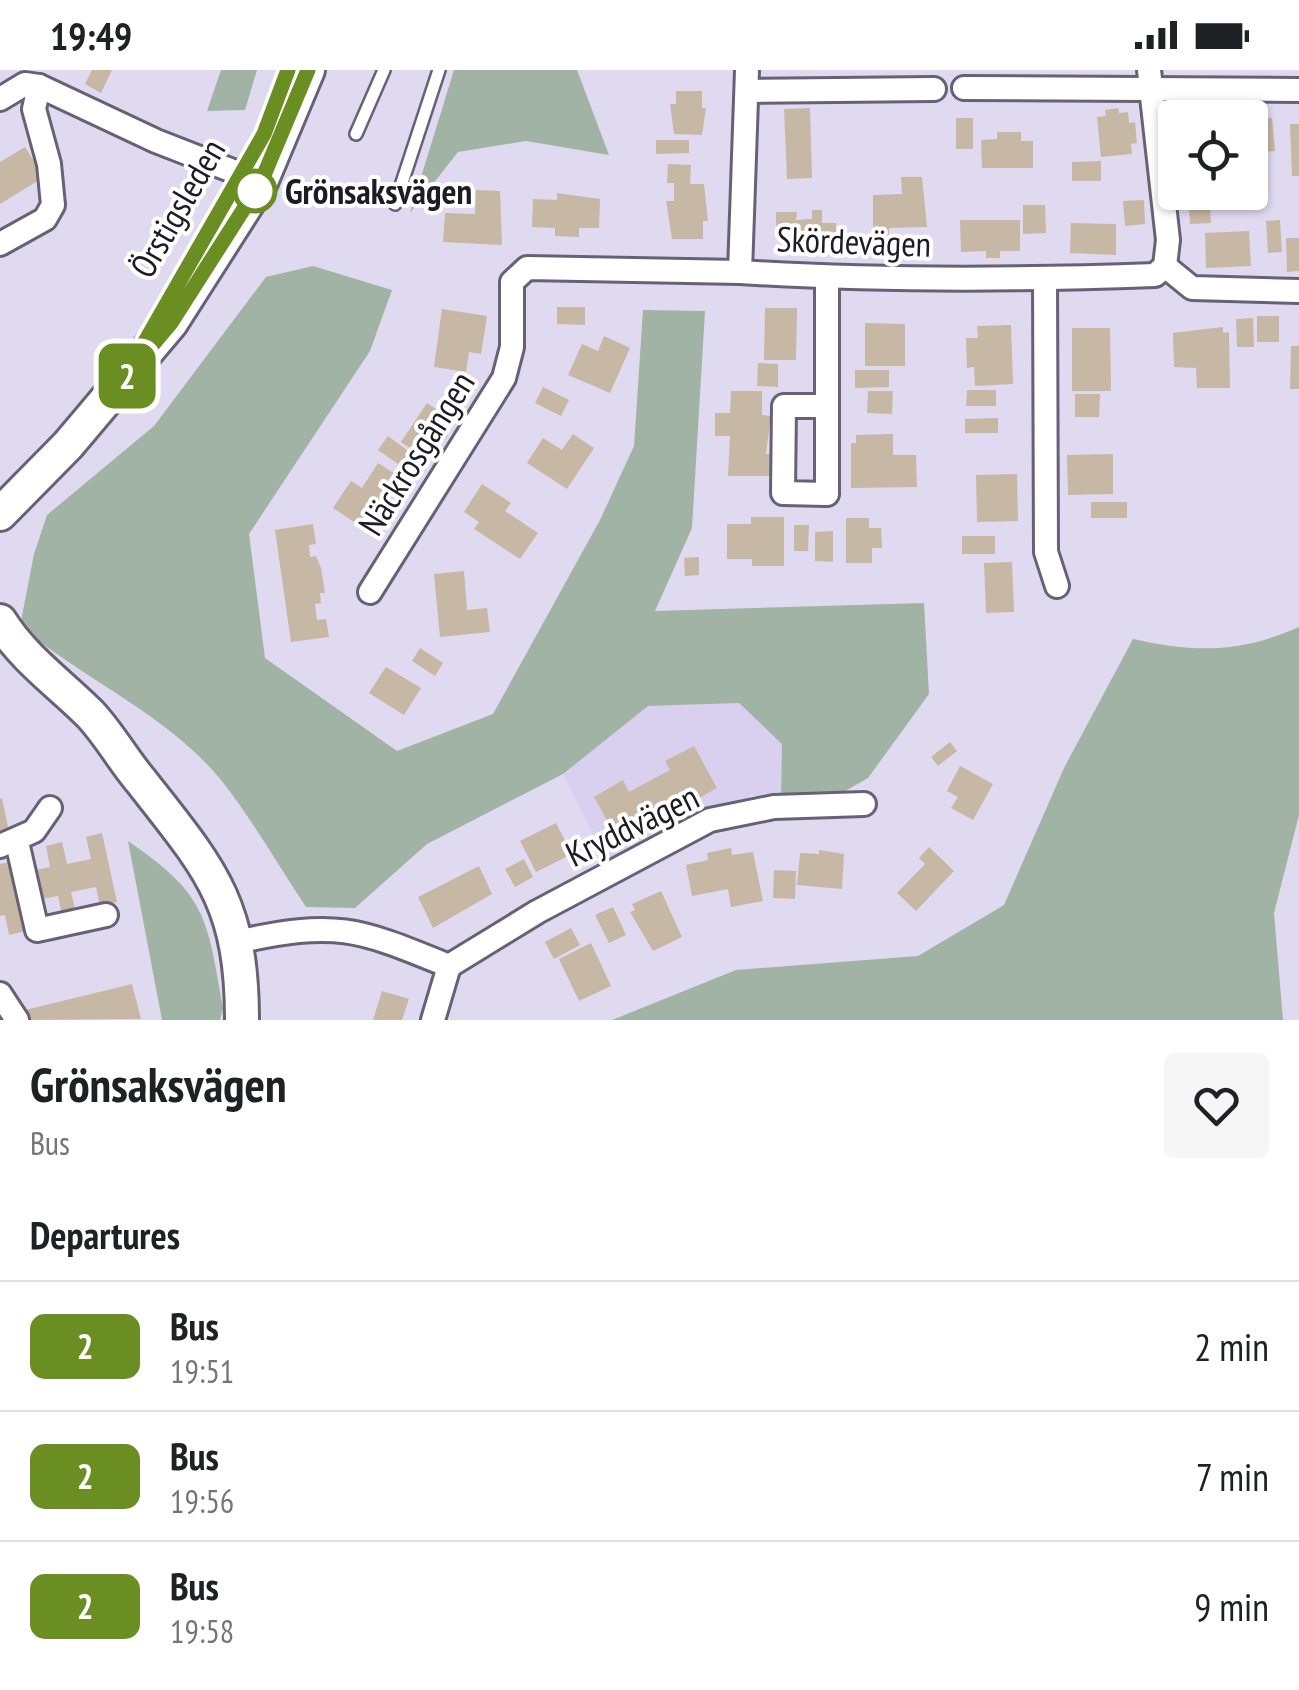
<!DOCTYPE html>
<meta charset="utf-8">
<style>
body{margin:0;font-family:"PT Sans Narrow",sans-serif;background:#f6f6f6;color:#202124;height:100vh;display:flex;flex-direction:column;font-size:38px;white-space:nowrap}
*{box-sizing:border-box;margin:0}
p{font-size:32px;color:#757577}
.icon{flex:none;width:55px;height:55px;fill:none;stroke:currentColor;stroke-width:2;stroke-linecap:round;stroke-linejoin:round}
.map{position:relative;height:950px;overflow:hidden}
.details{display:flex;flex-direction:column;background:#fff;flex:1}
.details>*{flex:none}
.badge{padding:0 20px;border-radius:15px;font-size:35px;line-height:65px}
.fabs{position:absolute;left:1158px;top:30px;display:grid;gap:20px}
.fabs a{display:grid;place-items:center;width:110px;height:110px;border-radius:10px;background:#fff;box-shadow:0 2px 8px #0004;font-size:50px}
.map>.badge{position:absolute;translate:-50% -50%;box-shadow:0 0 0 5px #fff}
h2{padding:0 30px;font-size:38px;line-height:90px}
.round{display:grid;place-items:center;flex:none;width:105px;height:105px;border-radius:10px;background:#f6f6f6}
.overview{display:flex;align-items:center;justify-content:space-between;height:170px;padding:0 30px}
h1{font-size:48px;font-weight:600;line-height:75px}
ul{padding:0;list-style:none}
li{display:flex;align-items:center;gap:30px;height:130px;padding:0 30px;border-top:2px solid #e0e0e0}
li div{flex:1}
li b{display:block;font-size:38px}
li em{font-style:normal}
li .badge{min-width:110px;font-weight:700;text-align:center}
.status{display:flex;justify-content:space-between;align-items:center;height:70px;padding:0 50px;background:#fff;direction:ltr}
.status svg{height:28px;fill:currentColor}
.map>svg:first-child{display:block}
.built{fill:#d8d0ee}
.green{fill:#a1b3a4}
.building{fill:#c7b7a5}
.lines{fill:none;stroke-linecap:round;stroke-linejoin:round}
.lane-casing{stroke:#676175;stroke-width:16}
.street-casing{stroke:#676175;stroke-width:28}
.secondary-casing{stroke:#676175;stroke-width:38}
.lane{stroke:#fff;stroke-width:11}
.street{stroke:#fff;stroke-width:22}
.secondary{stroke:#fff;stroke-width:32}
.line-casing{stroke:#fff;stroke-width:22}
.line{stroke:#6b8e23;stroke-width:15}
.stop-dot{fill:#fff;stroke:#6b8e23;stroke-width:5}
.labels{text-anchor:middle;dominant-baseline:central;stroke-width:8;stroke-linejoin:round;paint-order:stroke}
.stop-label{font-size:35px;font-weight:bold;fill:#1d1b23;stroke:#fff;text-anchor:start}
.street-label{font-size:35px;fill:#1d1b23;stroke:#fff}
</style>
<div class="status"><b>19:49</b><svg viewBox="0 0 49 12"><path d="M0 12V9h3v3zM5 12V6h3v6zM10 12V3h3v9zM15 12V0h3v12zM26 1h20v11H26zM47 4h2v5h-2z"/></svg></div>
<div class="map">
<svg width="1299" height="950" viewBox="0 0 1299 950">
<rect width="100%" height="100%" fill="#e0daf1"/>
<polygon class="built" points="739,633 782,674 781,727 750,725 747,745 613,804 563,704 648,636"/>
<g class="green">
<polygon points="221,0 257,0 245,40 207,41"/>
<polygon points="454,0 577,0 609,85 526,71 458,82 410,143"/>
<path d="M313,196l79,24 -22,61 -121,183 16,124 132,93 96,-37 107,-194 34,-74 9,-136 62,1 -13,217 -37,83 269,-8 5,91 -61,84 -35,20 -52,-1 1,-53 -43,-41 -91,3 -85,68 -136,70 -72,64 -49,-1c-28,-42 -54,-88 -85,-127 -54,-66 -137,-100 -201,-154l14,-72 13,-39 107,-89 112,-149z"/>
<path d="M1299,557v188l-25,98 9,107h-671l124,-50 182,-14 86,-51 60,-137 69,-129c62,14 107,14 166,-12z"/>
<path d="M128,771c79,54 79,76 95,167l-3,12h-58z"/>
</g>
<g class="building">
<polygon points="92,0 112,0 101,23 85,14"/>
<polygon points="676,21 702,21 702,38 706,38 702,65 674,64 670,34 676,34"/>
<polygon points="810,38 812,108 787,109 784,39"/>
<polygon points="1118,38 1119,43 1128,42 1129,53 1135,52 1137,73 1131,74 1132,84 1101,87 1097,47 1106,46 1105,40"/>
<rect x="956" y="48" width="17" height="31"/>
<polygon points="1272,48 1275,81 1259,82 1257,49"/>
<polygon points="1290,54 1299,54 1299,106 1292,106"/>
<polygon points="997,62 1021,62 1021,71 1033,71 1033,98 982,98 981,70 997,69"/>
<polygon points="656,70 689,70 689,83 656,84"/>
<polygon points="25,77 44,107 0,134 0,92"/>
<polygon points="1101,91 1101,111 1072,111 1072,92"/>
<polygon points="668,94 691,95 690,114 704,114 708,151 703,151 703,169 672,169 666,131 674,131 674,113 667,113"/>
<polygon points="901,107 922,107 927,157 889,158 889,180 873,180 873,125 902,124"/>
<polygon points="476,120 500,121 502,175 443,172 445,143 475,144"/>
<polygon points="1203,122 1209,122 1211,153 1190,154 1188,123"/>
<polygon points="557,123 600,129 599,158 579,158 579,167 555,166 555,158 532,157 533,129 557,130"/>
<polygon points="1144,130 1145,154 1125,156 1123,131"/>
<polygon points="1023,135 1045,135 1046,163 1023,164"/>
<polygon points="812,140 822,140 822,153 836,153 836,179 816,184 816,177 797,178 796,161 776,161 776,142 797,142 796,150 812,149"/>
<polygon points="960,150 1020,150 1020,181 1000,181 1000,188 986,188 986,181 961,182"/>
<polygon points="1280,150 1282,182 1268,183 1266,151"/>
<polygon points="1071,153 1116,154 1116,185 1070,183"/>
<polygon points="1249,161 1251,196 1206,198 1205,163"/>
<polygon points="1286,168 1299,168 1299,201 1287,202"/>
<polygon points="557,237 585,237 585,255 557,254"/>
<polygon points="765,238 797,238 796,290 764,290"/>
<polygon points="442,239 487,246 481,284 469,282 466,302 434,297"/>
<rect x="1257" y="246" width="22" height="26"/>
<polygon points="1253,248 1254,277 1237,277 1236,249"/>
<polygon points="865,253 905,254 905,296 865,296"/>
<polygon points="1011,255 1013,314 975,316 974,297 967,298 966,268 978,268 977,256"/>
<polygon points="1223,257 1223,263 1229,262 1230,318 1197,318 1196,298 1174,297 1173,263"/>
<polygon points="1072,258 1110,258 1111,321 1072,321"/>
<polygon points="604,266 630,278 610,323 568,305 582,274 598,281"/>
<polygon points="1291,276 1299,276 1299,319 1290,319"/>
<polygon points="758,293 778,294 778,317 757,316"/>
<polygon points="855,300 889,300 889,317 855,318"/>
<polygon points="543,317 569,330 561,346 535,333"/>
<polygon points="967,320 996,320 996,336 966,336"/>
<polygon points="731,321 762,321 762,345 771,346 766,384 772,384 772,406 728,406 730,366 715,366 715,343 730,343"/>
<polygon points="868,321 893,321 892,344 867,343"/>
<polygon points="1075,324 1100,324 1099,347 1075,347"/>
<polygon points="427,333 453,350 444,363 448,366 427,390 401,372"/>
<polygon points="998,348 998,363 965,363 965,349"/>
<polygon points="573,364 594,378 567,419 527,393 543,368 562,380"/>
<polygon points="893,364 893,385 916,385 917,417 851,418 851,373 856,373 856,365"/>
<polygon points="388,366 411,383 401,396 378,380"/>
<polygon points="1113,384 1113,424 1068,425 1067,385"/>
<polygon points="378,393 403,409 387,433 396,438 377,467 333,438 351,411 362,418"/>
<polygon points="1017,404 1018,451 977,452 976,405"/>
<polygon points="482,414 511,433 505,441 538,463 520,489 474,459 479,452 464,442"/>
<rect x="1091" y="432" width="36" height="16"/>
<polygon points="751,447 784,447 784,496 752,496 752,489 727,489 727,454 751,454"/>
<polygon points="846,448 869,448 869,458 881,458 882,478 872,478 872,493 846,493"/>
<polygon points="313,454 316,474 309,475 310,487 316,486 321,498 325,523 320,523 321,533 315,534 317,550 326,549 329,567 291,572 275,460"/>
<polygon points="794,455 809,455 808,481 794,481"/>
<polygon points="833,461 833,492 815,491 815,462"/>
<rect x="962" y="466" width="33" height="18"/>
<polygon points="699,487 699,505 685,506 684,488"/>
<polygon points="1012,492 1014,542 986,543 984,493"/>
<polygon points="464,501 467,540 487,538 490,562 440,567 434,504"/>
<polygon points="420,578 443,593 435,606 412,591"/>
<polygon points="386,597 421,618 404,645 369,623"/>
<polygon points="950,672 957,681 938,696 931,687"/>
<polygon points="694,676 717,718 619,772 594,727 623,710 629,722 670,700 665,691"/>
<polygon points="960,696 993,714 973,750 951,738 958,727 947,721"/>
<polygon points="2,728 10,767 0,769 0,729"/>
<polygon points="556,753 572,784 536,802 520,771"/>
<polygon points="102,763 117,832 100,836 96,817 71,822 76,842 62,845 58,826 32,831 26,802 50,797 46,776 62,772 67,794 91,789 86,767"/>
<polygon points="929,777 954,801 916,841 897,823 925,794 919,788"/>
<polygon points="731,778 732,785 753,782 763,831 731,837 728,819 692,826 686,795 708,790 707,783"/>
<polygon points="819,780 844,784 842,819 797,815 800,783 819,784"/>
<polygon points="524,789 533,807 515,817 505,799"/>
<polygon points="11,792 25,861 9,865 5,845 0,846 0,794"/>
<polygon points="479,796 492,824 433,858 418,827"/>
<polygon points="774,800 796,801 795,829 773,828"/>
<polygon points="661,821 682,867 653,881 630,842 635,840 632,834"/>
<polygon points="613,837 626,865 609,873 595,845"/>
<polygon points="571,858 580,875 554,889 545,872"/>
<polygon points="591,873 611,916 579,931 559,889"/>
<polygon points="132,914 141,949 19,950 17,942"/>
<polygon points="382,921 409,929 402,950 373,950"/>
</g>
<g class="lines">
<defs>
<g id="lane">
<polyline points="356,64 384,0"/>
<polyline points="395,134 439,0"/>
</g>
<g id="street">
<path d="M747,0l-7,202c138,9 277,8 415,3l10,-9 3,-26 -19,-170"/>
<polyline points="964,18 1299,20"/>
<polyline points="748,21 934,19"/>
<polyline points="0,29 25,14 39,16 156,71 261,112"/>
<polyline points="0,174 45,149 53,135 49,94 34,39 39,16"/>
<polyline points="1165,196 1192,218 1299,221"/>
<polyline points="827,208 827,424 783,423 784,336 827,336"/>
<polyline points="1045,209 1046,482 1057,516"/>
<polyline points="370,522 504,308 512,277 512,212 527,198 740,202"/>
<polyline points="17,772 37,860 106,845"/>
<polyline points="0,776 34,761 50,738"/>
<path d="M236,872c101,-22 120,-14 213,24l88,-54 173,-92 64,-13 90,-3"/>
<polyline points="0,924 17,950"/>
<polyline points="433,950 449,896"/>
</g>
<g id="secondary">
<polyline points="0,444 68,375 171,253 261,112 308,0"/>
<path d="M0,551c23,37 60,63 90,93 19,20 33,46 51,67 69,88 101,121 101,239"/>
</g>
</defs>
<use href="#lane" class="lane-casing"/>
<use href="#street" class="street-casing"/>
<use href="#secondary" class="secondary-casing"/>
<use href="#lane" class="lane"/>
<use href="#street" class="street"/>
<use href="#secondary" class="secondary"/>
</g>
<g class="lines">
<defs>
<polyline id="line" points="288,0 264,64 123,310 171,253 261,112 308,0"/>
</defs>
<use href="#line" class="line-casing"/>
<use href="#line" class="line"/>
</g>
<circle class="stop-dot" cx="255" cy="121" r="20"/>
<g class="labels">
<g class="stop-label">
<text x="285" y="121">Grönsaksvägen</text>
</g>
<g class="street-label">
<text transform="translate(177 138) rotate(-60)">Örstigsleden</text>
<text transform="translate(854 171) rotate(2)">Skördevägen</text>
<text transform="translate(416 383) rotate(-58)">Näckrosgången</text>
<text transform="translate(632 755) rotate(-26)">Kryddvägen</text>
</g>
</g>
</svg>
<div class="fabs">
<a><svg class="icon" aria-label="locate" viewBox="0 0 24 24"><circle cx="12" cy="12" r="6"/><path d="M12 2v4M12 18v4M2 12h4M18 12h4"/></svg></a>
</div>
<b class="badge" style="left:127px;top:306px;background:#6b8e23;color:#fff">2</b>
</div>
<section class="details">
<div class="overview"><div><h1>Grönsaksvägen</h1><p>Bus</p></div><a class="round"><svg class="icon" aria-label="heart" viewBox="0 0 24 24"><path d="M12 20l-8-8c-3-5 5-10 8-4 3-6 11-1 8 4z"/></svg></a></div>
<h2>Departures</h2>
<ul>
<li><span class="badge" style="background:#6b8e23;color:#fff">2</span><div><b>Bus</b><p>19:51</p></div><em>2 min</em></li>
<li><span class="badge" style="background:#6b8e23;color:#fff">2</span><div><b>Bus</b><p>19:56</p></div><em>7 min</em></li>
<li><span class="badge" style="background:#6b8e23;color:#fff">2</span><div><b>Bus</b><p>19:58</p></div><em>9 min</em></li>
</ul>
</section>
